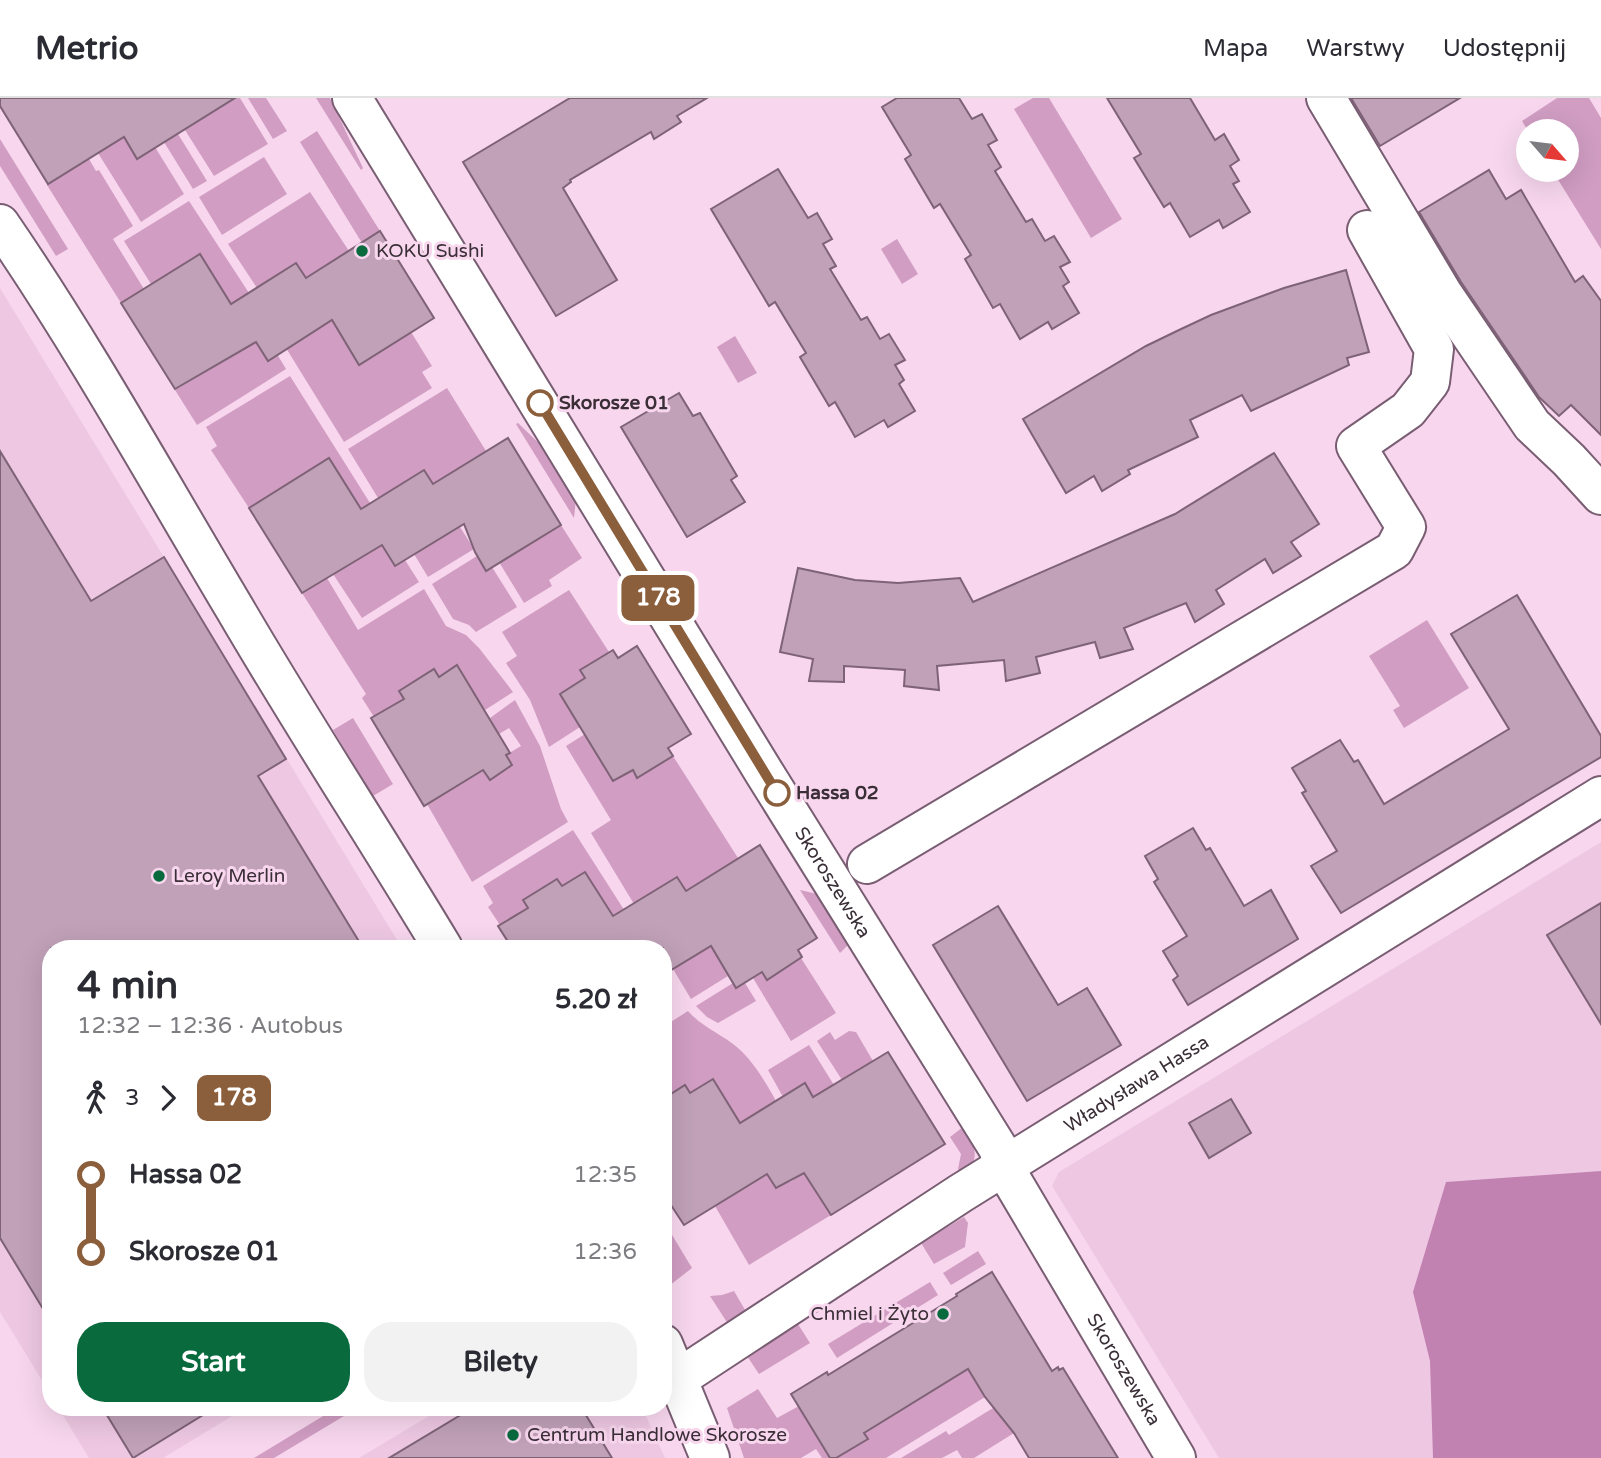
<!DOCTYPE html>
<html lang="pl">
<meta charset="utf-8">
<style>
body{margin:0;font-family:"Varela Round",sans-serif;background:#f2f2f3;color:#2b2b33;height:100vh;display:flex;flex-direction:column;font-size:26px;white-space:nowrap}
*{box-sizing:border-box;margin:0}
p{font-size:23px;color:#7c7c81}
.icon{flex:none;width:38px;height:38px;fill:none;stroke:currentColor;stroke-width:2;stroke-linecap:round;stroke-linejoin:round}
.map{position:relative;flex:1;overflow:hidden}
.panel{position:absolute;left:42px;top:842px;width:630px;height:476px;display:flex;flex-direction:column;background:#fff;border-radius:28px;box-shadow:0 7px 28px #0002}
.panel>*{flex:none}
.badge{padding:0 14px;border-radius:10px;font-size:24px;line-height:46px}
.needle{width:46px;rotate:118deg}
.controls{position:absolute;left:1516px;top:21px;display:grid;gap:14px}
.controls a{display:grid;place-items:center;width:63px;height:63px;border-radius:50%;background:#fff;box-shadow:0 7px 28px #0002;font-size:35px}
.map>.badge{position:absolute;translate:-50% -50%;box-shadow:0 0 0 4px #fff}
.legs{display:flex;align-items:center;gap:10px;height:77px;padding:0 35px;font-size:23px}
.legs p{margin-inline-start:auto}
.overview{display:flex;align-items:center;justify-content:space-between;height:119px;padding:0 35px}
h1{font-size:38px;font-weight:700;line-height:52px}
.cta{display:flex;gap:14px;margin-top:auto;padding:14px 35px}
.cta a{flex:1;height:80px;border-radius:28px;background:#096a3e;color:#fff;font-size:28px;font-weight:700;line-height:80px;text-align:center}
.cta a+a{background:#f2f2f3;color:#2b2b33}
ul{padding:0 35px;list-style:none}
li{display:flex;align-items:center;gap:24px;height:77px;font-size:26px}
li i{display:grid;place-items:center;width:10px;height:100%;margin:0 9px;background:currentColor}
li i::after{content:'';width:18px;height:18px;margin:-9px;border:5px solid;border-radius:50%;background:#fff}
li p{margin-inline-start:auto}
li:first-child i{background:linear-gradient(#0000 50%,currentColor 0)}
li:last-child i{background:linear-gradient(currentColor 50%,#0000 0)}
header{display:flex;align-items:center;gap:42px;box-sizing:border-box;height:98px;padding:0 35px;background:#fff;border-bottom:2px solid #e1e1e2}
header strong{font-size:33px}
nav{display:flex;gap:38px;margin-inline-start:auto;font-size:24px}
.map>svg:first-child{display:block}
.built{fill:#eec8e3}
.green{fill:#d19dc3}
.water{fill:#c181b1}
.building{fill:#c0a1b8;stroke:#7e6276;stroke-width:2}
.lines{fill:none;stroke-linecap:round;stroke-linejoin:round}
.minor-casing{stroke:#795d72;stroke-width:42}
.minor{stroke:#fff;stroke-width:38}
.line-1-casing{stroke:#fff;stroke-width:16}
.line-1{stroke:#8b5e3c;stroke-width:10}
.poi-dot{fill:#096a3e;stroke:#f8d7ee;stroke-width:2.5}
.stop-1-dot{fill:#fff;stroke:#8b5e3c;stroke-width:3.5}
.labels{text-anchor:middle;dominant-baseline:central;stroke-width:6;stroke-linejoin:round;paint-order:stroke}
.poi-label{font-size:19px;fill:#3a2e37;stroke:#f8d7ee;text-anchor:start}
.stop-label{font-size:19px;font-weight:bold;fill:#3a2e37;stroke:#f8d7ee;text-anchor:start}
.street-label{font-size:19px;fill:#3a2e37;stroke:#f8d7ee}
</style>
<header>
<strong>Metrio</strong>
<nav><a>Mapa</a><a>Warstwy</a><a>Udostępnij</a></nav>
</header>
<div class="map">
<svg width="1601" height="1360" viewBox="0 0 1601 1360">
<rect width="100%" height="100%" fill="#f8d7ee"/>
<g class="built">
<polygon points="0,190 402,850 51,850 51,1297 0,1214"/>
<polygon points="1601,744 1601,1360 1219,1360 1052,1088 1059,1074"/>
<polygon points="58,1309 247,1309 163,1360 89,1360"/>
<polygon points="444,1309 642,1309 665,1360 359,1360"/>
</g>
<g class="green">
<polygon points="200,0 240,0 268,46 214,78 185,32 210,16"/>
<polygon points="248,0 266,0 287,33 273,41"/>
<polygon points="316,0 330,0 363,70 361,72"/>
<polygon points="1033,0 1049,0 1122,121 1091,140 1014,11"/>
<polygon points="1557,0 1589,0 1601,20 1601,151 1552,72 1566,72 1566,33 1528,33 1522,23"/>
<polygon points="317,33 380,133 362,145 300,44"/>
<polygon points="178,36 207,83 193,91 164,44"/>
<polygon points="124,39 137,61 155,49 184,96 141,124 98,55"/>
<polygon points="0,41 68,151 56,158 0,68"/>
<polygon points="264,59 287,96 222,137 199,99"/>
<polygon points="89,61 96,73 99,72 133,128 113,141 144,191 121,205 47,87"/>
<polygon points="310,94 349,153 306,180 257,190 228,146"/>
<polygon points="189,103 249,195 231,206 200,157 151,186 124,143"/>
<polygon points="897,141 918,176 902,186 881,151"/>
<polygon points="332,222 359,266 411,234 432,268 422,274 432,290 344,344 286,250"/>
<polygon points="735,238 757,275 738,285 717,249"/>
<polygon points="256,244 267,262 277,256 286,271 197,327 175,292"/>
<polygon points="290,278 370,405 361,411 329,360 249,410 211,352 217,348 206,329"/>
<polygon points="447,290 486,353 433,386 424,372 378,400 348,351"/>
<polygon points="518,325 549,355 576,401 574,420 516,326"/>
<polygon points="561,427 582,460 549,482 552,488 524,505 499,464"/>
<polygon points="460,429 474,451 428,479 414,456"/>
<polygon points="382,447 405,462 419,484 362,520 333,476"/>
<polygon points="477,458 485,472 492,469 517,509 476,534 469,527 453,521 432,486"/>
<polygon points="327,480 358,532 424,491 446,528 466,537 479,550 513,594 485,612 457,568 439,579 434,571 399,593 404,601 374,619 362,600 366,596 302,495"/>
<polygon points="569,492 609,554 581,573 585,580 560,596 580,629 549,649 530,602 506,565 517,558 502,534"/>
<polygon points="1427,522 1469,590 1404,630 1393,612 1400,608 1369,558"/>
<polygon points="515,602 540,648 561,711 568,724 472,784 427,706 483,672 490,681 512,668 506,657 521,648 509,630 499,636 490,620"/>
<polygon points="353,620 393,686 373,698 333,632"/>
<polygon points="585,636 614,683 633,672 637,679 673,658 738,760 686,793 677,779 656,792 637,811 591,735 611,722 566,648"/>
<polygon points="573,732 628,818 616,824 562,788 557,781 523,802 528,810 500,827 488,809 493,805 483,788"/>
<polygon points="800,792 821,797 848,842 847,848 840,855"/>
<polygon points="719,840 728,869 725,871 728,878 691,901 673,871"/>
<polygon points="801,860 836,915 791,943 753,880 762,874 767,882"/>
<polygon points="733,885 736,890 745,885 756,903 718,925 707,919 696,908"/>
<path d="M688,913c15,17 34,23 50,37 18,16 30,39 42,60l-20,3 -20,12 -27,-44 -23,14 -6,-8 -21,14v-72z"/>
<polygon points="849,933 856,934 873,963 842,982 817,943 830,934 835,942"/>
<polygon points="809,947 834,987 813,1000 804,985 783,999 768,972"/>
<path d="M963,1029c14,22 17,30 1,51l-6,-9 3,-15 -11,-17z"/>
<polygon points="763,1070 790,1084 804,1075 831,1117 749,1167 715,1108"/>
<polygon points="964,1119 968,1125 965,1149 934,1166 921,1145"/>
<polygon points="663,1122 692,1170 665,1191 663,1187"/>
<polygon points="978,1153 986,1166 951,1187 943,1175"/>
<polygon points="930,1184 938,1197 837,1260 828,1246"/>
<polygon points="734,1193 748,1217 730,1229 710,1198 722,1197"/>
<polygon points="796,1223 810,1245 759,1276 745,1255"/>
<polygon points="968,1271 985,1299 886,1360 836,1360 867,1341 864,1335"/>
<polygon points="758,1291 777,1320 799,1308 830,1360 822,1360 816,1351 801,1360 744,1360 727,1310"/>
<polygon points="998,1307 1014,1335 974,1360 962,1360 957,1352 942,1360 901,1360 946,1333 949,1337"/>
<polygon points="338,1309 359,1309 274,1360 254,1360"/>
</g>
<polygon class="water" points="1601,1073 1601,1360 1433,1360 1430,1263 1413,1194 1446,1084"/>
<g class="building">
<polygon points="0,0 235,0 137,61 124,39 48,86 0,8"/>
<polygon points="570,0 707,0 677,18 681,24 654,41 651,34 570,82 571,84 563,90 617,182 556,218 463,64"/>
<polygon points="897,0 959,0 972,21 982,16 997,42 988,47 1001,69 995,73 1026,124 1032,121 1045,143 1054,138 1070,164 1060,169 1069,184 1063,188 1079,215 1052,231 1048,224 1020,241 1000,206 993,210 965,161 971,157 940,106 934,110 905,61 911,57 882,9"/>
<polygon points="1107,0 1190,0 1215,42 1224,36 1239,62 1230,68 1239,83 1233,86 1250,114 1223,130 1219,122 1190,139 1170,105 1164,109 1134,60 1141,56"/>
<polygon points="1351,0 1460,0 1380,48"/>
<polygon points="778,71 808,120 817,115 832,141 823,146 836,168 830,171 861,222 867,219 880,241 889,236 905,262 895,267 904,282 899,286 915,313 888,329 884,322 855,339 835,304 829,308 800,259 806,255 775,204 769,208 711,111"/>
<polygon points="1489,72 1506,101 1521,92 1575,184 1583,178 1601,203 1601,337 1571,307 1559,318 1539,299 1461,184 1419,114"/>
<polygon points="380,133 434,220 359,267 332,222 268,263 256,244 175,291 121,205 200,156 231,206 296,165 306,180"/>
<polygon points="1346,172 1369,254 1347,260 1349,267 1251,313 1242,297 1190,322 1198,339 1128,372 1130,376 1102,393 1094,378 1066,395 1023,321 1146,248 1179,232 1211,217 1284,190"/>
<polygon points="679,295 693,318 700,315 737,378 731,382 745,404 687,439 621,329"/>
<polygon points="508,340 561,427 486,473 475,454 464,426 395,468 382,447 302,495 249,410 329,360 361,411 424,372 433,386"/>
<polygon points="0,353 91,503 164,459 286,661 258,678 363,850 51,850 51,1224 0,1140"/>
<polygon points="1274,355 1319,426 1291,444 1301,458 1273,475 1265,461 1216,492 1224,506 1195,524 1186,505 1124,530 1133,551 1100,560 1095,544 1036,559 1040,575 1006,583 1004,562 937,568 939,592 904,588 905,572 844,568 844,584 809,583 813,561 780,554 798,470 855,482 898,485 960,480 973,504 1175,416"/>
<polygon points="1517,497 1601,638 1601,659 1341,815 1311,768 1337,753 1302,695 1306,693 1292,670 1340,642 1354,664 1358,662 1384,706 1509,631 1451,536"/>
<polygon points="637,548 691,636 668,650 673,658 637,680 633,672 613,683 560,596 585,580 580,572 613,552 618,560"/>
<polygon points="457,567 510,655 506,657 512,667 490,682 483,672 424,708 371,620 404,601 399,593 434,571 439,579"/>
<polygon points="1193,730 1206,752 1210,750 1244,808 1271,792 1298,841 1188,907 1173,882 1178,878 1163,853 1187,838 1154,784 1158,781 1145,758"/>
<polygon points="760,747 817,840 798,852 802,859 767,882 762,874 736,890 711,848 663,877 663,850 512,850 498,828 528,810 523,802 557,781 562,788 585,774 613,818 677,779 686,793"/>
<polygon points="1601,805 1601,926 1547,837"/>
<polygon points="998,808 1058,907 1087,890 1121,947 1027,1003 933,847"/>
<polygon points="888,954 945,1046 831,1117 804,1075 776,1090 767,1076 684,1127 663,1095 663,1001 685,987 690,995 713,981 740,1025 805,985 813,999"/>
<polygon points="1231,1001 1251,1035 1209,1060 1189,1025"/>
<polygon points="992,1174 1052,1273 1058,1269 1059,1272 1063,1270 1118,1360 1029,1360 1014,1335 985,1299 968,1271 864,1335 868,1341 836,1360 830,1360 791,1296 827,1274 828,1277 957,1198 956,1196"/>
<polygon points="102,1309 216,1309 133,1360"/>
<polygon points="474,1309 581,1309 612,1360 389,1360"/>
</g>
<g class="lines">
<defs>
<g id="minor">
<path id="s1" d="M352,0l413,676 233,374 6,19 172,291"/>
<polyline points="1326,0 1443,196 1532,327 1569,362 1601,397"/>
<path d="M0,126c85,124 158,256 235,385 67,115 140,226 208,339"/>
<polyline points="867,766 1394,452 1406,429 1356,348 1408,312 1430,284 1434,251 1367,132"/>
<polyline points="663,1246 710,1360"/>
<path id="s2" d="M679,1280l282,-185 640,-397"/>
</g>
</defs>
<use href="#minor" class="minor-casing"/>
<use href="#minor" class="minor"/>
</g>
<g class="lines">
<defs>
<polyline id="line-1" points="540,305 777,695"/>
</defs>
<use href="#line-1" class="line-1-casing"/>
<use href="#line-1" class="line-1"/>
</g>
<g class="poi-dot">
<circle cx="362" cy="153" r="7"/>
<circle cx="159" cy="778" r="7"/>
<circle cx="943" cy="1216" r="7"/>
<circle cx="513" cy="1337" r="7"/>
</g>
<g class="stop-1-dot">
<circle cx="540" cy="305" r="12"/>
<circle cx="777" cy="695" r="12"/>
</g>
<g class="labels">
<g class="poi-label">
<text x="376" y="153">KOKU Sushi</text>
<text x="173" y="778">Leroy Merlin</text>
<text x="929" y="1216" text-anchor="end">Chmiel i Żyto</text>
<text x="527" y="1337">Centrum Handlowe Skorosze</text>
</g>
<g class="stop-label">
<text x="559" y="305">Skorosze 01</text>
<text x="796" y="695">Hassa 02</text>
</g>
<g class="street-label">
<text stroke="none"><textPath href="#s1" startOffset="920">Skoroszewska</textPath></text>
<text stroke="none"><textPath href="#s2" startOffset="544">Władysława Hassa</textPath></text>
<text stroke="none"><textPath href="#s1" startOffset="1488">Skoroszewska</textPath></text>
</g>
</g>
</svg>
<div class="controls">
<a><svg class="needle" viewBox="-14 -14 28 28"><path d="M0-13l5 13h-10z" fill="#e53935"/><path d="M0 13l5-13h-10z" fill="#7c7c81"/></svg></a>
</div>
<b class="badge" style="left:658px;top:500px;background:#8b5e3c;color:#fff">178</b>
<section class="panel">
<div class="overview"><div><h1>4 min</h1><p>12:32 – 12:36 · Autobus</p></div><b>5.20 zł</b></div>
<div class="legs"><svg class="icon" aria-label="walk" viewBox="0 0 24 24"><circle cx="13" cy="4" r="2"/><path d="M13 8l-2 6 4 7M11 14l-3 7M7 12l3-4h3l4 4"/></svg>3<svg class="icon" aria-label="forward" viewBox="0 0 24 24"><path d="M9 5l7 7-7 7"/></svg><b class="badge" style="background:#8b5e3c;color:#fff">178</b></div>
<ul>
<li><i style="color:#8b5e3c"></i><b>Hassa 02</b><p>12:35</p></li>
<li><i style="color:#8b5e3c"></i><b>Skorosze 01</b><p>12:36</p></li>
</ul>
<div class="cta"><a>Start</a><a>Bilety</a></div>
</section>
</div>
